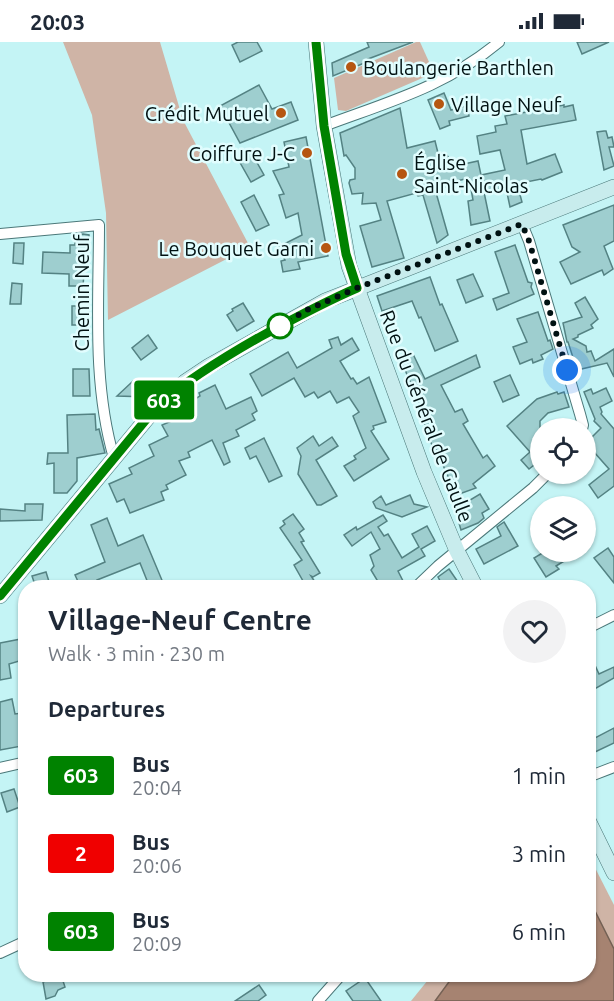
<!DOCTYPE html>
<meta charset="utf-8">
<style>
body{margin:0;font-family:Ubuntu,sans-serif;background:#f2f2f3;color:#1f2937;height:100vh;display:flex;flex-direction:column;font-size:22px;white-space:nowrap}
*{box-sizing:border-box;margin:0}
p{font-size:20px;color:#747a83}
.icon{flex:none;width:33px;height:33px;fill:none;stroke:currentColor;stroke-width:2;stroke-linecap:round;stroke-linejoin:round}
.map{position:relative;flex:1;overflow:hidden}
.details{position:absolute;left:18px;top:538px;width:578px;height:402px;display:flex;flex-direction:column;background:#fff;border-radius:24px;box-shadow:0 2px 4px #0004}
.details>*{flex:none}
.badge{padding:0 12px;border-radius:4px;font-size:21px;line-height:39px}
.buttons{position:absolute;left:530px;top:376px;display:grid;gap:12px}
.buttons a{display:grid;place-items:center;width:66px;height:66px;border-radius:50%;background:#fff;box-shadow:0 2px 4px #0004;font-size:30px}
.you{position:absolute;width:30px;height:30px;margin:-15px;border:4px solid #fff;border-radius:50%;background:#1a73e8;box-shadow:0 0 0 9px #1a73e833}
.map>.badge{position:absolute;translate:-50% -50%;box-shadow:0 0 0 3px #fff}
h2{padding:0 30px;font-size:22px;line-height:54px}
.round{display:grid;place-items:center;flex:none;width:63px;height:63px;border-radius:32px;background:#f2f2f3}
.overview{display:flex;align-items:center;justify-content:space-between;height:102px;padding:0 30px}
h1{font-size:28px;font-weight:700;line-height:45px}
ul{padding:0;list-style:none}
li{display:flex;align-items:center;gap:18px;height:78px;padding:0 30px}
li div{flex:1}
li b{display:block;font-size:22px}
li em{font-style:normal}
li .badge{min-width:66px;font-weight:700;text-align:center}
.status{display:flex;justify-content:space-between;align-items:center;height:42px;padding:0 30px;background:#fff;direction:ltr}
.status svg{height:16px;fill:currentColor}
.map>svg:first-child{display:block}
.green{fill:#cfb4a6}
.water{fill:#a68371;stroke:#746154;stroke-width:1.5}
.building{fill:#9ececf;stroke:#548283;stroke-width:1.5}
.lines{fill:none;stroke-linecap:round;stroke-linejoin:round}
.street-casing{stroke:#4b7879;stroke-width:12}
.secondary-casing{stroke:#4b7879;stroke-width:16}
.street{stroke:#fff;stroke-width:10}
.secondary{stroke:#c8eced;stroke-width:15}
.line-casing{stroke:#fff;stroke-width:14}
.line{stroke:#008200;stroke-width:9}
.walk{stroke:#011112;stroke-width:6;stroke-dasharray:0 10.8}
.poi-dot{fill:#b65612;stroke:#e1fdfe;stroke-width:2}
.stop-dot{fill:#fff;stroke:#008200;stroke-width:3}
.labels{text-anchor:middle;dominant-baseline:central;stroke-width:5;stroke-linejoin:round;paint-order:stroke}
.poi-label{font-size:20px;fill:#011112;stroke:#e1fdfe;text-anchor:start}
.street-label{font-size:20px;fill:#011112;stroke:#e1fdfe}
</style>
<div class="status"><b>20:03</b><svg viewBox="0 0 49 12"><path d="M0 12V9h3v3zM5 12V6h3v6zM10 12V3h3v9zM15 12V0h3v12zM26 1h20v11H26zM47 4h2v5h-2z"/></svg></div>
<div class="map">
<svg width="614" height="959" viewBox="0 0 614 959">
<rect width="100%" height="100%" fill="#c4f4f5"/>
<g class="green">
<polygon points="63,0 160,0 183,78 250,205 108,278 106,171 92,73"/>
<polygon points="416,0 420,0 434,31 346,69 338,68 334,36"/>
<polygon points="588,812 614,863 614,907 588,855"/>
<polygon points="432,933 454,933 435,959 411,959"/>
</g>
<polygon class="water" points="588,855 614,907 614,959 435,959 454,933 588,933"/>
<g class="building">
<polygon points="238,0 257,0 262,9 240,20 232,3"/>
<polygon points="367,0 413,0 368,17 369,19 333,34 332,21 369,5"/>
<polygon points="577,0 609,0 582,12"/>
<polygon points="259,43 272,67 291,60 298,78 240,101 220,64"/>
<polygon points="444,51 451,68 467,64 469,74 449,79 450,83 440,87 428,58"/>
<polygon points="564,63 564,65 573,63 576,78 521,88 527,122 555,112 562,130 542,138 541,137 521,141 523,148 519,149 522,160 510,165 506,146 484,150 490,179 471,183 468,159 473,158 469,136 445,142 446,145 435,147 448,193 437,201 423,153 418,154 416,151 387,159 404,216 372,225 360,184 381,178 376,161 362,162 363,151 352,152 349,141 350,138 355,137 355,126 346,113 344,114 340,91 400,66 407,106 435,99 438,111 446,112 455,124 478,119 481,133 505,128 500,108 480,112 477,94 496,90 495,84 507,82 505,74"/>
<polygon points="604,89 606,89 608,96 612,95 614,105 609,105 614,124 604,128 597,90"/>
<polygon points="306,95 328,214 298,220 300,227 283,230 281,219 285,218 278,205 302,193 298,171 286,176 279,153 284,152 273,129 289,125 284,100"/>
<polygon points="251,110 264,133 251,140 238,117"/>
<polygon points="254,153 269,183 256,189 241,160"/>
<polygon points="614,163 614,199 604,204 613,227 604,233 602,228 571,242 560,220 580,210 572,205 563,183"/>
<polygon points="83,192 89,193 89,207 79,209 79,231 84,231 83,244 69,244 69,232 42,231 43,210 70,211 70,203 75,203 75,193"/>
<polygon points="14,201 24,201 23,222 13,221"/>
<polygon points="515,203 528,240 532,241 531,245 534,252 497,268 493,257 509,251 495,210"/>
<polygon points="473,232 483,254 466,261 457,238"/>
<polygon points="430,235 440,263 442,262 458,299 435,309 421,275 419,276 412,259 382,269 377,254"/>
<polygon points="12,241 22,242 21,262 10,262"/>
<polygon points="585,255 598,277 591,283 593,286 578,293 578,295 573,297 586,304 587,310 591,309 595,319 614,307 614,335 607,321 577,328 568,300 567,300 563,281 582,275 575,261"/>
<polygon points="243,261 254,279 237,289 227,273 233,269 232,267"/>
<rect x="72" y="264" width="17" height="19"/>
<polygon points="538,270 548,299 550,298 553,307 541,313 543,317 533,321 532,317 520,322 513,305 527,300 517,277"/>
<polygon points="148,293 157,306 141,318 132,306"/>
<polygon points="338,295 341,303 352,296 359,308 340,319 351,337 353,336 357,342 369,335 386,380 373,384 374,387 371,389 389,417 354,439 344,424 356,417 354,414 366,406 353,374 359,370 349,355 337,361 330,349 318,356 314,350 305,355 294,336 262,354 250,332 288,310 297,326 332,306 329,298"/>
<polygon points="413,312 425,337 476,313 480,325 441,343 455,370 462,367 468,379 463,382 483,416 487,413 495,424 473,442 476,446 451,455 447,445 452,443 436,408 434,409 421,372 423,371 401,318"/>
<polygon points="73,327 89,327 90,354 73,354"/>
<polygon points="510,333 519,353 503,360 494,340"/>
<polygon points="135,338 149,355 117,354 133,339"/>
<polygon points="215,343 226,367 251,355 257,369 252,372 255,378 236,388 239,394 223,401 230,420 224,423 212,398 188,410 190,415 179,419 186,433 166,443 168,447 161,450 164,458 130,471 124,457 117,460 109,442 132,432 129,426 154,414 149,403 168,394 162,383 176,377 173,371 200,354 199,351"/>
<polygon points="606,346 612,359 600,365 602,370 601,372 614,387 614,444 598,456 589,443 609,427 586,401 601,386 594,379 595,377 584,350 591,347 593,352"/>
<polygon points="557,350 558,352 564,350 569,365 548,371 540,379 540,422 538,420 529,427 521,418 530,410 507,384 537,357"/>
<polygon points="95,372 96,388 99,387 105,411 77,416 77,439 67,451 54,451 54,421 47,422 48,411 68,411 67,373"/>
<polygon points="313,394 319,404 332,395 338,404 316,418 337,454 321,463 317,463 298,432 301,414 297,406"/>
<polygon points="264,396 282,434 269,440 256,414 250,417 245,406"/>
<polygon points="480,452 489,467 482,471 484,476 478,481 461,488 455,467"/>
<polygon points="410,453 414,462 427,465 402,475 376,466 373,460 381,454 386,463"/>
<polygon points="25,462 43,462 42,478 0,479 0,467 25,469"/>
<polygon points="293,472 304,487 299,491 304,499 301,500 320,531 313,535 311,534 319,546 307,546 294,523 302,518 280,486 285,482 283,479"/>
<polygon points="383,473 387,479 378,485 384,494 388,492 402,516 419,505 412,492 427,484 435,499 421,507 425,514 398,529 403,539 391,546 387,546 385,543 380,543 371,528 374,524 370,513 380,507 371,490 352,504 344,493 356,485 357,488"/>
<polygon points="107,476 118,504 143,493 164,543 157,546 150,546 140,521 97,538 98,541 96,542 97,546 81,546 75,533 105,520 91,483"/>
<polygon points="504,480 518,504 484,522 476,507 501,494 497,485"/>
<polygon points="608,506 614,515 614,541 594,516"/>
<polygon points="544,510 579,510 556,524 559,527 546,535 534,516"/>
<polygon points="449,527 458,540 449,546 444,546 438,535"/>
<polygon points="46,530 51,546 36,546 32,534"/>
<polygon points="26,596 26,617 9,622 11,636 0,638 0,601"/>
<polygon points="588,608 599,632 614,625 614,636 591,649 588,644"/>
<polygon points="12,657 15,672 22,671 26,692 21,693 22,704 0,708 0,660"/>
<polygon points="614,686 614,701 595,710 589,699"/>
<polygon points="14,747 20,765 7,770 1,751"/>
<polygon points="47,933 61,933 65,945 58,948 55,954 46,957 43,940 48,938"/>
<polygon points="365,936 381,959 353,959 346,949"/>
<polygon points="259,943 266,953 258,959 235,959"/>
</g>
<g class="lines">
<defs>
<g id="street">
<path d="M324,84c64,-24 121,-39 175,-84"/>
<polyline points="522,182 529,199 580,372 583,383 582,387"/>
<path d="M0,192l99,-9c0,77 -7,158 15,233"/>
<polyline points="415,546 438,524 533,446 547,432"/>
<polyline points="588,586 614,573"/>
<polyline points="0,726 26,720"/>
<polyline points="588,735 614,725"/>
<polyline points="0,911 26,899"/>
<polyline points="318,959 341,933"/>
</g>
<g id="secondary">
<polyline points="316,0 324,84 349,224 424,430 457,509 476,546"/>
<polyline points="0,554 159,362 185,340 209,324 325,259 614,145"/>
<polyline points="588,778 614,831"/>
</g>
</defs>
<use href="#street" class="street-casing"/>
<use href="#secondary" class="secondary-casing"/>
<use href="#street" class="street"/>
<use href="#secondary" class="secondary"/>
</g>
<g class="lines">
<defs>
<path id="line" d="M0,554l159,-192c31,-26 64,-46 99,-66 33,-18 64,-35 99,-50l-11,-34 -22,-128 -8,-84"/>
</defs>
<use href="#line" class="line-casing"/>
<use href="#line" class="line"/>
<polyline class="walk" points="280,284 307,268 357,246 522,182 529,199 567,328"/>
</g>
<g class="poi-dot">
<circle cx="351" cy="25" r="6"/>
<circle cx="439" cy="62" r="6"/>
<circle cx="281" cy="71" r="6"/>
<circle cx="307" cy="111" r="6"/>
<circle cx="402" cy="132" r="6"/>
<circle cx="326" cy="206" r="6"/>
</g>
<circle class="stop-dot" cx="280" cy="284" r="12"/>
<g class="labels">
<g class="poi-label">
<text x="363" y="25">Boulangerie Barthlen</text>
<text x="451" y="62">Village Neuf</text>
<text x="269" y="71" text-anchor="end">Crédit Mutuel</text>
<text x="295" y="111" text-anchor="end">Coiffure J-C</text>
<text x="414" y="120">Église<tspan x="414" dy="23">Saint-Nicolas</tspan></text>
<text x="314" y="206" text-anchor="end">Le Bouquet Garni</text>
</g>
<g class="street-label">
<text transform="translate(81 251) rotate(-90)">Chemin Neuf</text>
<text transform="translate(427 374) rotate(69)">Rue du Général de Gaulle</text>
</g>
</g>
</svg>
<div class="buttons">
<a><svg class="icon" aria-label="locate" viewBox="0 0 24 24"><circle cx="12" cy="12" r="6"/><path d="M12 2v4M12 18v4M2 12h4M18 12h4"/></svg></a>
<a><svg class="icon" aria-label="layers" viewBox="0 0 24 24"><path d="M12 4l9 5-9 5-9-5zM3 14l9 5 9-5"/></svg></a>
</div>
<div class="you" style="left:567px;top:328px"></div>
<b class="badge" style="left:164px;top:358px;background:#008200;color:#fff">603</b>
<section class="details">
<div class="overview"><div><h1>Village-Neuf Centre</h1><p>Walk · 3 min · 230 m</p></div><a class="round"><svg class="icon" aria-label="heart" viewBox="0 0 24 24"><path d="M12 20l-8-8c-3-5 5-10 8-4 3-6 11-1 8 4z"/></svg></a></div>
<h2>Departures</h2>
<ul>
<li><span class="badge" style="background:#008200;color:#fff">603</span><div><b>Bus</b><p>20:04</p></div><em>1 min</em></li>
<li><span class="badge" style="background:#f00000;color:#fff">2</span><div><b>Bus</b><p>20:06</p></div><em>3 min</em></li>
<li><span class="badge" style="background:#008200;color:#fff">603</span><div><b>Bus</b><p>20:09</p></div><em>6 min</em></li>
</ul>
</section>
</div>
